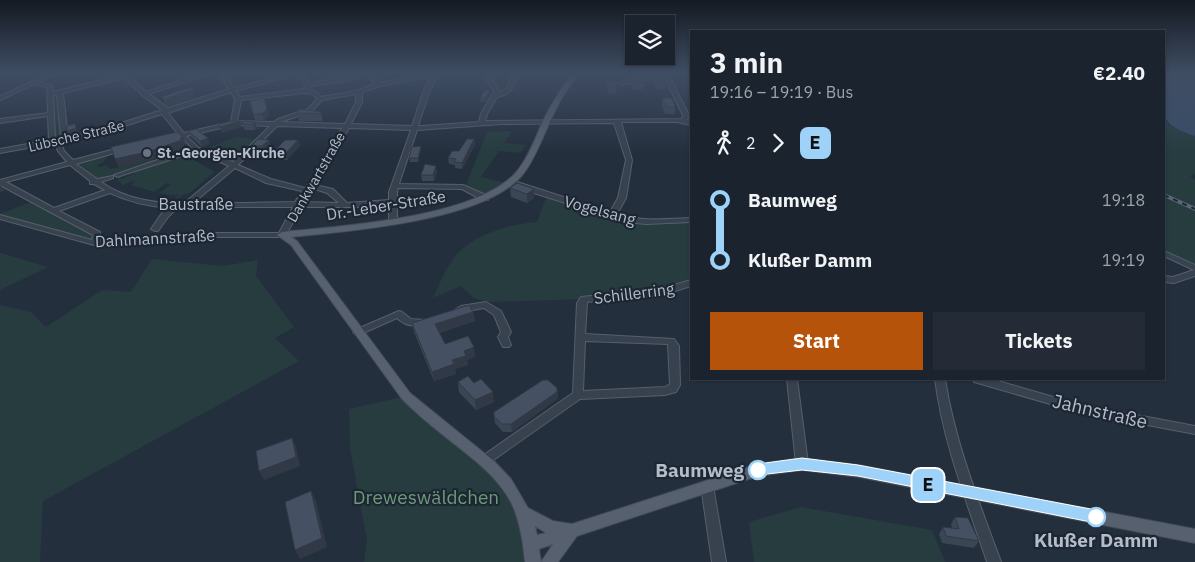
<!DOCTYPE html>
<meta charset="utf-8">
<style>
body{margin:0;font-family:"IBM Plex Sans",sans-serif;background:#242b36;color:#f1f3f6;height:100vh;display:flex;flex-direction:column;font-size:19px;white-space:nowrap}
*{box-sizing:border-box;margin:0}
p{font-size:16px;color:#a0a4aa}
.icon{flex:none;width:28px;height:28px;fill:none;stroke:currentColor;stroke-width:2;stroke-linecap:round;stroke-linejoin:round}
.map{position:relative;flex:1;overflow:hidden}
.panel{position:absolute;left:690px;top:30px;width:475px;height:350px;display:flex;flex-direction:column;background:#1b232e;border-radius:0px;box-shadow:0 1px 4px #0004,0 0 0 1px #39404a}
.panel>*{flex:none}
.badge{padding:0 10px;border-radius:8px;font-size:18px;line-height:32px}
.tools{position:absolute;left:625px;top:15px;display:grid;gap:10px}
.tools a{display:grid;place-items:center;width:50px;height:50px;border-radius:0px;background:#1b232e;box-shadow:0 1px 4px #0004,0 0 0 1px #39404a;font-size:25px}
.map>.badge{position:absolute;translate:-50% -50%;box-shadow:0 0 0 2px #fff}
.legs{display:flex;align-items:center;gap:8px;height:55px;padding:0 20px;font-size:16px}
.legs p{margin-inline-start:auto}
.overview{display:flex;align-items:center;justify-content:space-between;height:85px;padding:0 20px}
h1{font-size:28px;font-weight:700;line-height:38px}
.action{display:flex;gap:10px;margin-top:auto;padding:10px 20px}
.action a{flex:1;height:58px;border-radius:0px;background:#b45309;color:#fff;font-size:20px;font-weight:700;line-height:58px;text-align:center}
.action a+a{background:#242b36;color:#f1f3f6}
ul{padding:0 20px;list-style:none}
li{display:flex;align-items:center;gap:18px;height:60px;font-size:19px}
li i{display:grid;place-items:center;width:8px;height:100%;margin:0 6px;background:currentColor}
li i::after{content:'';width:12px;height:12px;margin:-6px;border:4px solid;border-radius:50%;background:#1b232e}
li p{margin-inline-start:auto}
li:first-child i{background:linear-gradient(#0000 50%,currentColor 0)}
li:last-child i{background:linear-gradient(currentColor 50%,#0000 0)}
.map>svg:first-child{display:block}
.green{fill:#263c3f}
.water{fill:#394c67}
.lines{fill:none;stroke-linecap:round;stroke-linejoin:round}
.minor-casing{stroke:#565f6c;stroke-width:2}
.major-casing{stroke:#414a57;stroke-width:2}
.minor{fill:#38414e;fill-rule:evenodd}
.major{fill:#56606e;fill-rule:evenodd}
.rail-casing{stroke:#5a6575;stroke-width:4}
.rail{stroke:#1d2633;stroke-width:2;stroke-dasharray:5;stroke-linecap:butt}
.wall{fill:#3b4654}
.shaded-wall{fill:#303945}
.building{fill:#455162;stroke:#303945}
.line-1{fill:#9ed2f9;stroke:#fff}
.worship-dot{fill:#6b7280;stroke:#1d2633;stroke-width:2}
.stop-1-dot{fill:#fff;stroke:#9ed2f9;stroke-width:2.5}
.labels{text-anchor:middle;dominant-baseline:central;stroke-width:4.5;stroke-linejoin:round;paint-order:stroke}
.far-street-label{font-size:14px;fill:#b4bcc9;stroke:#1d2633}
.far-poi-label{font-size:14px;font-weight:bold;fill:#b4bcc9;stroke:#1d2633;text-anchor:start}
.street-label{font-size:16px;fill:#b4bcc9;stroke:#1d2633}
.near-street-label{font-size:19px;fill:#b4bcc9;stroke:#1d2633}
.near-stop-label{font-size:19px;font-weight:bold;fill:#b4bcc9;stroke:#1d2633;text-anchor:end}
.near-park-label{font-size:19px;fill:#6b9a76;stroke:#1d2633}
</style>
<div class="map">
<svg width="1195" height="562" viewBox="0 0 1195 562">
<rect width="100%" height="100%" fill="#242f3e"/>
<g class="green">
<polygon points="57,93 63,138 54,140 53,94"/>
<polygon points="1164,118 1169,125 1195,136 1195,174 1190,176 1195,180 1195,265 1164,250"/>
<polygon points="512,131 504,143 526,145 521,153 499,151 481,177 506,183 484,195 466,185 487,132"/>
<polygon points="236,137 257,139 231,163 202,150"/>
<polygon points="110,153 103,163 97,165 98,167 106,165 111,169 151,159 152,163 99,180 76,162"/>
<polygon points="183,154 215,172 188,194 185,194 178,198 175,198 179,194 172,195 159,193 171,184 167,183 154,192 131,185 135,182 133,181 123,185 117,180 135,174 133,171"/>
<path d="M547,195l65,21 34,6 45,-2v63l-10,4 -97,12 -96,3 -14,-4 -13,-12 -28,12c7,-15 14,-33 25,-45 20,-20 52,-29 79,-31z"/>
<polygon points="36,200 97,234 94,243 0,217 0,214"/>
<polygon points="0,253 1,253 48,267 0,290"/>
<polygon points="152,259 223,266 258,260 256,276 294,327 275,338 299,361 43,501 40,562 0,562 0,305 31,312 46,327 102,290 131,292"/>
<polygon points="406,396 510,486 533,562 364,562 367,540 350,449 349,409"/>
<polygon points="801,507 932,530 945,562 754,562 749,522"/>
</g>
<path class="water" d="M1164,74h31v62c-41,-13 -31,-25 -31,-62z"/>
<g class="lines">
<defs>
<g id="minor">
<path d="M48,74h8l-17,8 13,3 1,7 69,-17 -1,-1h6l19,18 55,-18h9l-61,20 19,14 61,-19 -10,-15h6l9,14 53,-14h10l-61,17 4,6 65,-8 -1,-6 -6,-9h6l6,9 49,-9 3,2 -14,5 -38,5v4l7,2 4,5 35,-6 19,-7 -9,-10h6l8,9 45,-9h13l-8,16 -12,36h3l58,-4 2,-8 13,-23 -11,-17h6l11,17 -1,2 8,-5 4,-14h6c-2,13 -7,21 -20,23l-10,17 -2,7 197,-2 1,-4 -17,-34 -6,-4 -39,8 -3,-2 39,-9h7l7,6 18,35 -2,5 4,1v4l-14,-3h-56l11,38 -6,38 -9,16c24,8 49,5 74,4v4l-45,2 -20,-2 -118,-37 -1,-2 1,-2h6l96,31 8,-14 8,-38 -12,-37 -112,1 -85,6 -18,54 64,1 25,11v4h-6l-20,-11 -64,-1 -1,4v29l-4,2 -4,-2v-16l-29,2h-59l-15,28 -4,2h-89l-99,8 -94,-26v-4l92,25 1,-5 -93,-50v-5l67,-18 -9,-11 -3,-8 -3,2 -3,-1 -49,9v-4l49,-9 -1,-24 -48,7v-4l48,-6 -1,-26 -13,-3 -34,16v-4zM431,76l-7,14 -12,36 -61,-2 11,-22v-10l18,-6zM125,78l17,17 20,15 -66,21 -28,6 -5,-44zM231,92l4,7 -4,23 -47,11 -16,-20zM305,93l8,1 4,5 -9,10 -30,10 -4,3 -37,-1 4,-21zM53,94l4,1 4,43 -6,1zM356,94v8l-11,22 -64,-2 31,-11 10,-11zM162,114l16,20 -11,3v2l14,-2 11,11 -78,27 4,2 2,-1 77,-25 32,15 -46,38c-29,-1 -58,-5 -82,-22l12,-4v-2l-16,3 -21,-15 49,-14v-2l-2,-1 -50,13 -9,-9 -3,-9 4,1 3,-3 31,-6zM234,125l36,1 -37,36 -34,-14 -13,-12zM277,126l65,2 -29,50 -8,10 -34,-9 -33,-14zM349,128l62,2 -22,62v8l-42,3 -14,-14 -18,-4zM70,165l20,16v3h4l11,6 -51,18 -48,-26zM235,168l31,15 36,8 -7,11 -103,2zM312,188l15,5 12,10 -36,-1zM110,193c19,9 38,13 59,15l-7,5 -11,16 4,2h3l10,-14 9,-9 6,1 55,-2h55l-14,26h-86l-93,7v-8l-41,-21z"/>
<polygon points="1164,251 1195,265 1195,276 1174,283 1164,282 1164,276 1173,277 1194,270 1164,256"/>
<path d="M691,280v6l-29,9 -75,7v1l-2,31 89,5 5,7 1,39 -4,7 -11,3 -85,4 -91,64 -4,2 -4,-2 -2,-3 2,-3 92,-64 4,-90 4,-6 80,-8zM585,341l83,3 2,40 -5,3 -82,4z"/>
<polygon points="486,302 501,311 511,332 508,337 511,345 509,347 503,347 498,337 501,332 494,315 484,308 461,312 456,309 461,306"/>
<path d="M399,311l3,1 9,7 14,1 2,2 -2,2c-10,3 -20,2 -28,-6l-36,16h-6l-2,-2 2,-2z"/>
<polygon points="787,379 797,379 808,464 806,468 802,469 798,468 796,464"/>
<path d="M935,379h10c10,64 34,123 56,183h-14c-20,-60 -44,-119 -52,-183z"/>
<polygon points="973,379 991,379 1078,404 1195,426 1195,434 1078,412 974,382"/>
<polygon points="707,481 711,482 713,486 726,562 712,562 701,486 703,482"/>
</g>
<path id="major" d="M573,74h6c-9,11 -17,22 -23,35 -11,21 -18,45 -32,64 -36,48 -175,58 -233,64l6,4 113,152 84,68 17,18 17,29 25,13 19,3 186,-60 44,-6 56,7 337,64v14l-337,-66 -56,-7 -44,6 -181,60 -19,26h-17l12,-18 -14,5 2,13h-16c-2,-18 -4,-35 -11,-53 -13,-32 -45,-53 -71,-74 -15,-12 -28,-23 -41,-36l-111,-154 -14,-10 5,-3c59,-6 198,-14 236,-62 11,-14 17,-31 24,-47 9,-18 18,-34 31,-49zM535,526l11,7 -9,2z"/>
</defs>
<use href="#minor" class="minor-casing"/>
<use href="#major" class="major-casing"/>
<use href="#minor" class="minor"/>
<use href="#major" class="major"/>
<defs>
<polyline id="rail" points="1164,195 1195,209"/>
</defs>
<use href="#rail" class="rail-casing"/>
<use href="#rail" class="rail"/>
</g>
<g class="wall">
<polygon points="653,74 660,74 665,81 665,89 657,89 653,80"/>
<polygon points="631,78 644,82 644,89 633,90 631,85"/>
<polygon points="607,81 617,86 616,93 609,94 607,88"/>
<polygon points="490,90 490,94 486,102 481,102 480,98"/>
<polygon points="162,97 196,97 168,106 166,104"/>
<polygon points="662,98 675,107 675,114 665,114 662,106"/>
<polygon points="321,112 323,121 299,121 297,113"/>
<polygon points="253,114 269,115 264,120 255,120"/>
<polygon points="255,122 257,128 255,130 245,130 242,124"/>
<polygon points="188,131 210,144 202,147 191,137"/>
<polygon points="474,139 475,145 462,169 455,168 455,165 449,164 448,158 459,151"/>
<polygon points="269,140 271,146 264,152 254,152 251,146"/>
<polygon points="298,140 300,146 287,160 274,160 272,154"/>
<polygon points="421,150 418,162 410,162 409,158"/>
<polygon points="437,172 434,181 422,181 421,175"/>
<polygon points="510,188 534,189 534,198 527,203 511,197"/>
<polygon points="473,312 475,321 439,333 445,344 475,357 467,360 468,365 455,369 456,374 434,381 414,332 412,323"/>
<polygon points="458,382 474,383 494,402 476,410 459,392"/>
<polygon points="557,388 558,395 557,399 512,432 503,432 495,423 494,416"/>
<polygon points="955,517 979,541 974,548 942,543 939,534 943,527 952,528 951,524"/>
</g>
<g class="shaded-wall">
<polygon points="192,88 196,97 168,106 165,99"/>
<polygon points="490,90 490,94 486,102 485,98"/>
<polygon points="264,98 269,115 264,120 262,114"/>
<polygon points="240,121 242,127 222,133 220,127"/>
<polygon points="255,122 257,128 255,130 253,124"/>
<polygon points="76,128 78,132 70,135 67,131"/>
<polygon points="183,137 186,145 184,145 185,148 151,160 119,167 115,159"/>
<polygon points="208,138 210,144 202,147 200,141"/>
<polygon points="474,139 475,145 462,169 462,163"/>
<polygon points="269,140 271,146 264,152 262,146"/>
<polygon points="298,140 300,146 287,160 285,154"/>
<polygon points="421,146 421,150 418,162 418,158"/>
<polygon points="436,166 437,172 434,181 433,175"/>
<polygon points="0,185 5,191 0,192"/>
<polygon points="534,189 534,198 527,203 527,194"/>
<polygon points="473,312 475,321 437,333 435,324"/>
<polygon points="474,347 475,357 467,360 468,365 455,369 456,374 434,381 432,372 452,360 464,351"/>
<polygon points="557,388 558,395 557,399 512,432 511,424"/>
<polygon points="493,392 494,402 476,410 475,400"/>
<polygon points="292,438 296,447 300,466 264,480 259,471"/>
<polygon points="311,491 316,501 327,547 300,559 295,550"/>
</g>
<g class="building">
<polygon points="653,74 660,74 665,81 658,82"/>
<polygon points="641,76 644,82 634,83 631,78"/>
<polygon points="607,81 615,81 617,86 609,87"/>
<polygon points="192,88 193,90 165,99 162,97 177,91"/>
<polygon points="485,90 490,90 485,98 480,98"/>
<polygon points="264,98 267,109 262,114 253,114 250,101"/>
<polygon points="662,98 672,98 675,107 666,107"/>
<polygon points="300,109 321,112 321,114 297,113"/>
<polygon points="232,121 240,121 220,127 219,124"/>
<polygon points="244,121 255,122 253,124 242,124"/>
<polygon points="75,124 76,128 67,131 67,126"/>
<polygon points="196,129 208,138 200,141 188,131"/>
<polygon points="177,132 183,137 180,138 182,140 147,152 115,159 111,147"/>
<polygon points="258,139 269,140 262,146 251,146"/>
<polygon points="467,139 474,139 462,163 454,162 456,159 448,158 452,151 459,151"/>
<polygon points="285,140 298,140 285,154 272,154"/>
<polygon points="421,146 418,158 409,158 412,147"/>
<polygon points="425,164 436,166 433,175 421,175"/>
<polygon points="517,183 534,189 527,194 510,188"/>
<polygon points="469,305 473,312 435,324 445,344 468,336 474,347 464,351 466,356 452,360 454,364 432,372 412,323"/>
<polygon points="468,376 474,383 481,379 493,392 475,400 458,382"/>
<polygon points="543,380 548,380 557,388 557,392 511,424 502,424 494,416 494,412"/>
<polygon points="292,438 296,457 259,471 256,451"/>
<polygon points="311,491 322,538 295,550 285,502"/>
<polygon points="955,517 968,518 979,541 946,536 943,527 959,529"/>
</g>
<linearGradient id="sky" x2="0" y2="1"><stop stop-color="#141a22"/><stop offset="0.48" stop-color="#3f4d63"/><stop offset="1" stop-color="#3f4d63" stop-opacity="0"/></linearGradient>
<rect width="1195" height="153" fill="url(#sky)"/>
<polygon class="line-1" points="802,458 858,465 1096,510 1101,512 1103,517 1101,521 1096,523 858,476 802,470 758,475 754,474 752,470 754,466 758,464"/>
<circle class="worship-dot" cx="147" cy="153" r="5"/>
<g class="stop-1-dot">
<circle cx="758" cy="470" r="9"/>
<circle cx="1096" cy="517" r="9"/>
</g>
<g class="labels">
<g class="far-street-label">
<text transform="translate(76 136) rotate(-13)">Lübsche Straße</text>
<text transform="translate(316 177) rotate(-60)">Dankwartstraße</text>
</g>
<g class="far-poi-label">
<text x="157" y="153">St.-Georgen-Kirche</text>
</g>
<g class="street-label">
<text x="196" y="204">Baustraße</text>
<text transform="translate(386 205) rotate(-9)">Dr.-Leber-Straße</text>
<text transform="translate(600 210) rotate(15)">Vogelsang</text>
<text transform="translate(155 238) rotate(-3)">Dahlmannstraße</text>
<text transform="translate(634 293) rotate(-7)">Schillerring</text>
</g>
<g class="near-street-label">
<text transform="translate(1100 411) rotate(13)">Jahnstraße</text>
</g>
<g class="near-stop-label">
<text x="744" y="470">Baumweg</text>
<text x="1096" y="540" text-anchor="middle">Klußer Damm</text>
</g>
<g class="near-park-label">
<text x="426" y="497">Dreweswäldchen</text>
</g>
</g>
</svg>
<div class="tools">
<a><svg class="icon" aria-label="layers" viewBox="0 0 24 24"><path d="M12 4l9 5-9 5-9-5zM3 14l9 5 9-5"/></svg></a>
</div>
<b class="badge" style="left:928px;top:485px;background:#9ed2f9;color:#111">E</b>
<section class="panel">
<div class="overview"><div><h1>3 min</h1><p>19:16 – 19:19 · Bus</p></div><b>€2.40</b></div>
<div class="legs"><svg class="icon" aria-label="walk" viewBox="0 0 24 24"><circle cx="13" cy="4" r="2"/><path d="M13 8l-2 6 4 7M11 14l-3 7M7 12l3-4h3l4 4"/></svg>2<svg class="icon" aria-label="forward" viewBox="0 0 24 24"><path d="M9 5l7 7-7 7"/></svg><b class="badge" style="background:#9ed2f9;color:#111">E</b></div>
<ul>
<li><i style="color:#9ed2f9"></i><b>Baumweg</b><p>19:18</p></li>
<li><i style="color:#9ed2f9"></i><b>Klußer Damm</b><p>19:19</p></li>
</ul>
<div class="action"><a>Start</a><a>Tickets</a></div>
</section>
</div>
